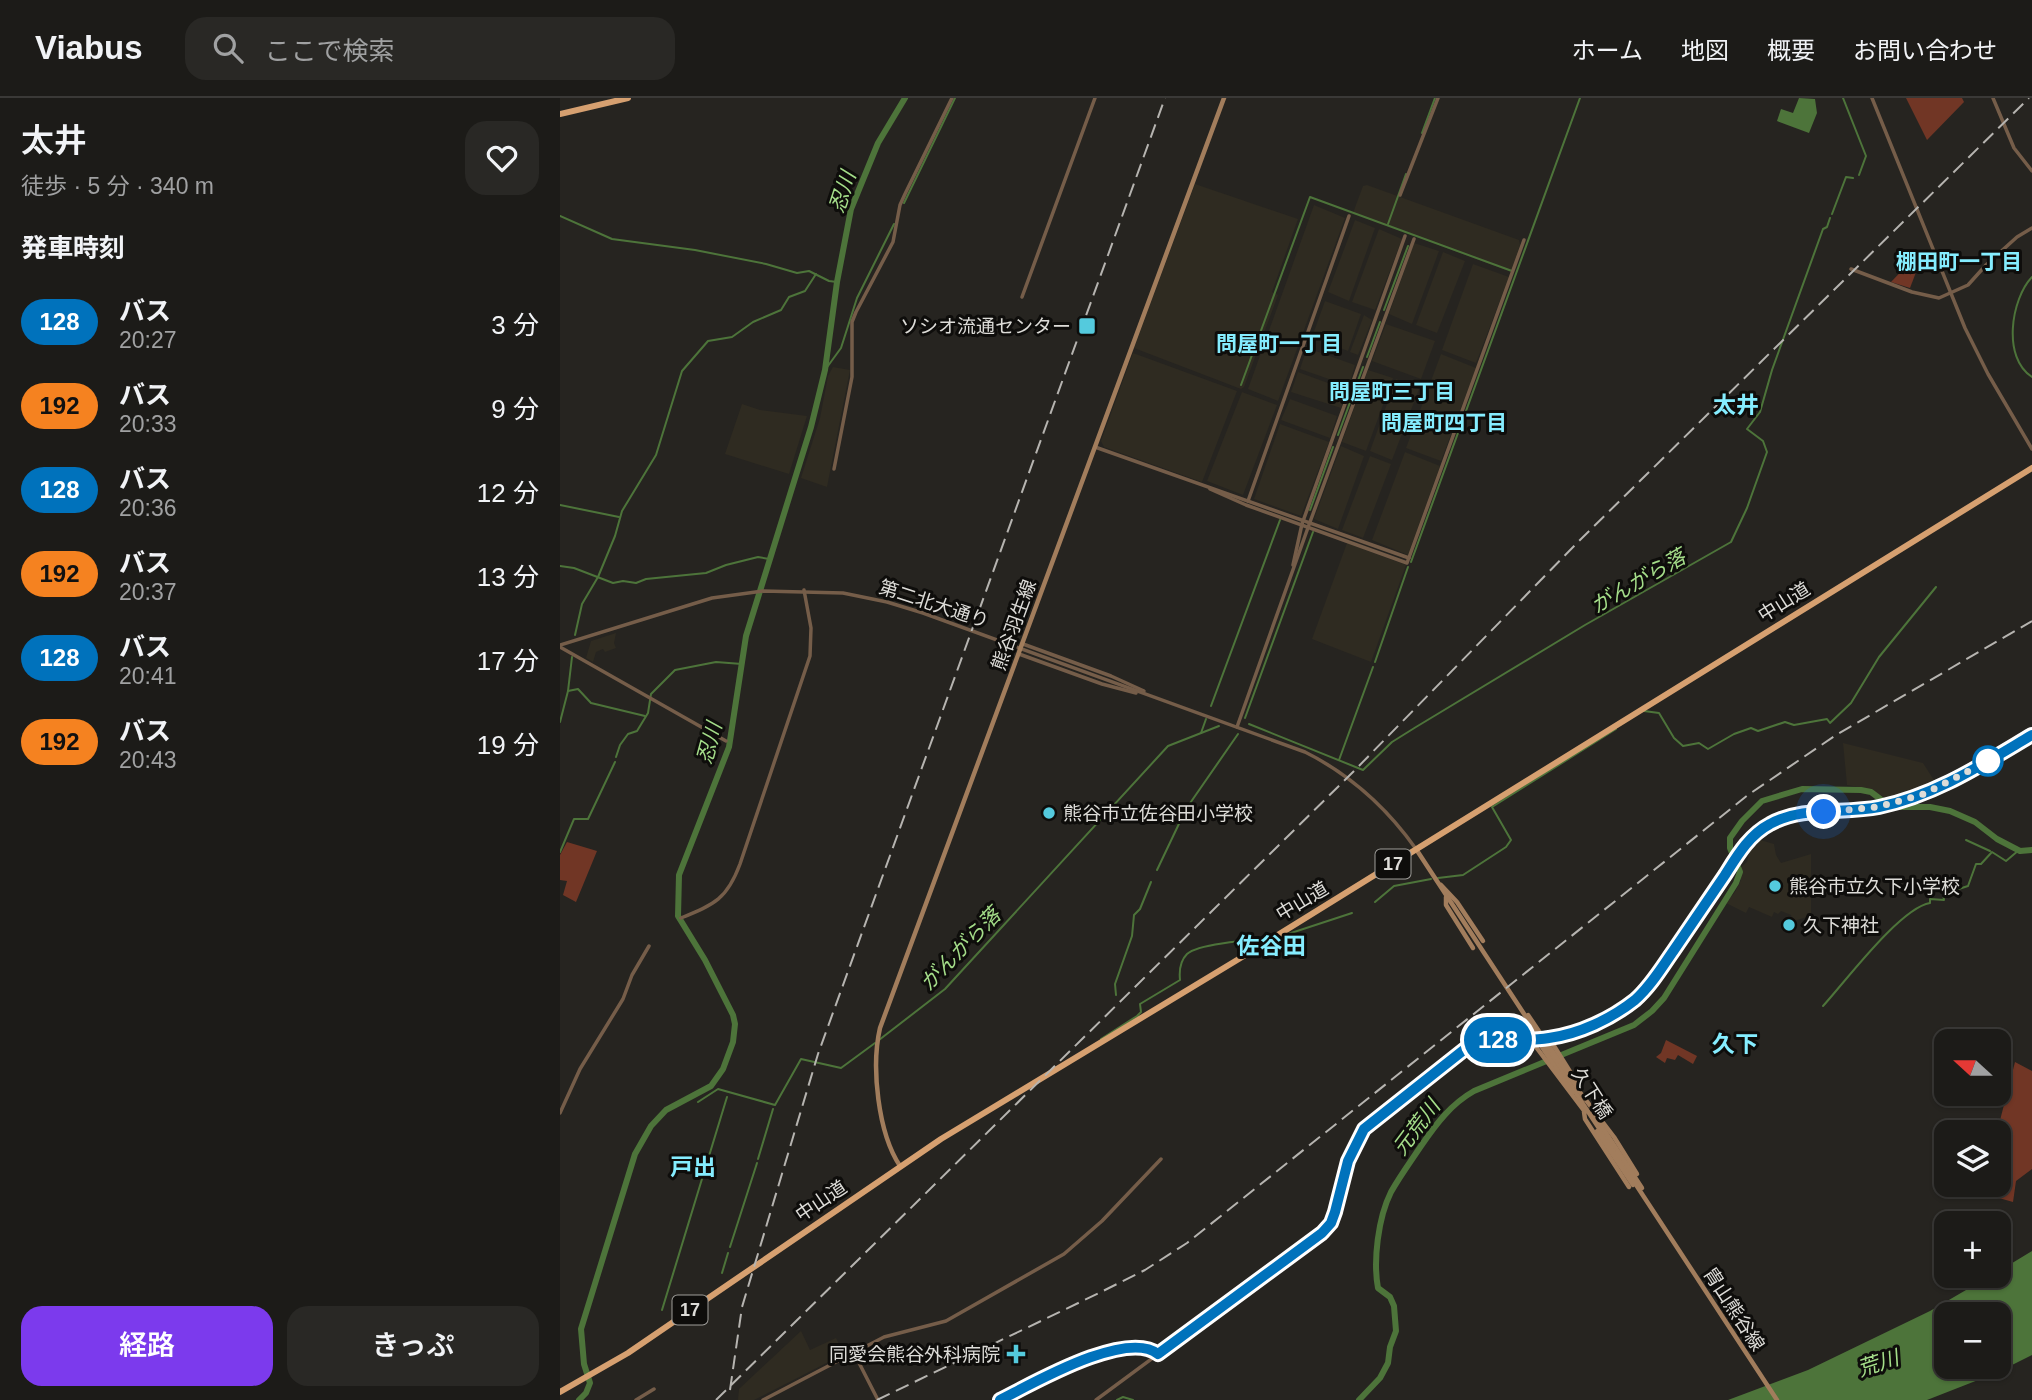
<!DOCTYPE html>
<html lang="ja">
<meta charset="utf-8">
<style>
body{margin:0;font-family:Arial,"Noto Sans JP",sans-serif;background:#292825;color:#f1f3f6;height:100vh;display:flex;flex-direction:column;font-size:26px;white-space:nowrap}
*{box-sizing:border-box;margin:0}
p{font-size:23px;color:#a0a1a2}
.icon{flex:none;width:38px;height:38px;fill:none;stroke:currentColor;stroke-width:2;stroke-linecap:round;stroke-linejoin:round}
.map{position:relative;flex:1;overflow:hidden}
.details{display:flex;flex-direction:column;background:#1c1b18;width:560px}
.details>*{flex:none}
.badge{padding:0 14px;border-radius:23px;font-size:24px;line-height:46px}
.needle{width:46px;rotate:291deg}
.tools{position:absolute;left:1374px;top:931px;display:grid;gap:14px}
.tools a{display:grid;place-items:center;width:77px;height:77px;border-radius:14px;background:#1c1b18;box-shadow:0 2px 5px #0004,0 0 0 2px #3a3937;font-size:35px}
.you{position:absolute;width:35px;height:35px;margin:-18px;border:5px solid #fff;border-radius:50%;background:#1a73e8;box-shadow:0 0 0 10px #1a73e833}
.map>.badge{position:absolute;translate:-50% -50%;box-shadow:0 0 0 4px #fff}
h2{padding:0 21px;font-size:26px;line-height:63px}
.round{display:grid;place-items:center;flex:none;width:74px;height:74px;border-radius:21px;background:#292825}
.headline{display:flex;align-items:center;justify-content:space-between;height:119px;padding:0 21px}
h1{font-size:33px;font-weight:600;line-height:52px}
.button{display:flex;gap:14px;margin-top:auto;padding:14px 21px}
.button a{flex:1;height:80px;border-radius:21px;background:#7c3aed;color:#fff;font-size:28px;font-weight:600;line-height:80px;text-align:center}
.button a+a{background:#292825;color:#f1f3f6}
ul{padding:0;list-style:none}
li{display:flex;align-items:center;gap:21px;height:84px;padding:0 21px}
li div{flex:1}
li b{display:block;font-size:26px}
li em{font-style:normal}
li .badge{min-width:77px;font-weight:700;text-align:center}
header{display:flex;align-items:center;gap:42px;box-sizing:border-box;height:98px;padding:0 35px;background:#1c1b18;border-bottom:2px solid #3a3937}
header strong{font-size:33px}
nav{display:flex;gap:38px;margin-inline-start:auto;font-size:24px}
.search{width:490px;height:63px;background:#292825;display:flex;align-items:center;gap:18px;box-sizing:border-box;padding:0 24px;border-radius:21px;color:#a0a1a2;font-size:26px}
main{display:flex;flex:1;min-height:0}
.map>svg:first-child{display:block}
.built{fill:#2f2b21}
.green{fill:#713625}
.water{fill:#4d743a;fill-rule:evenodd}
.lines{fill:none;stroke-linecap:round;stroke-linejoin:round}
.stream{stroke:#4d743a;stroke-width:2}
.river{stroke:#4d743a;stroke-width:6}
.tertiary{stroke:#755d49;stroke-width:3.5}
.secondary{stroke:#a27d5c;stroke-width:4.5}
.trunk{stroke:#d6a070;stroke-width:6}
.rail{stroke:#b6b4b0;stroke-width:2;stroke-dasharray:14 7;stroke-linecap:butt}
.line-casing{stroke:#fff;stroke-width:16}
.line{stroke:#0072bc;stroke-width:10}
.walk{stroke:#dddcd8;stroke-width:7;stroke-dasharray:0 12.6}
.poi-dot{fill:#54cadd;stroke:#0e0d0b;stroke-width:2.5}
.stop-dot{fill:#fff;stroke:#0072bc;stroke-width:3.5}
.labels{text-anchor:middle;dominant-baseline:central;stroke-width:6;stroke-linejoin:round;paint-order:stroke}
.shield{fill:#0e0d0b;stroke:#9f9e9a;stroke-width:2}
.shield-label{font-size:18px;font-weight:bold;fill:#dddcd8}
.poi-label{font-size:19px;fill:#dddcd8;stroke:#0e0d0b;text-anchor:start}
.street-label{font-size:19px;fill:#dddcd8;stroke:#0e0d0b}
.water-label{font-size:21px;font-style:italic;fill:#a4dd89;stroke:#0e0d0b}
.neighbourhood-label{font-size:21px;font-weight:bold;fill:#85edff;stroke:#0e0d0b}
.quarter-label{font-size:23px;font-weight:bold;fill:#85edff;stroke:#0e0d0b}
</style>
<header>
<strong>Viabus</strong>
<div class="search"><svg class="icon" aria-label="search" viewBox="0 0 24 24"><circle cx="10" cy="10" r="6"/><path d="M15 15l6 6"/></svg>ここで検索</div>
<nav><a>ホーム</a><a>地図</a><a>概要</a><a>お問い合わせ</a></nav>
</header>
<main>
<section class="details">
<div class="headline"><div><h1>太井</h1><p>徒歩 · 5 分 · 340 m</p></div><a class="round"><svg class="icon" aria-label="heart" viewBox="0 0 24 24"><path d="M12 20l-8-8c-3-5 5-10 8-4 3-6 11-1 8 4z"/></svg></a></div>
<h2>発車時刻</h2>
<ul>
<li><span class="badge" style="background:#0072bc;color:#fff">128</span><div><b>バス</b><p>20:27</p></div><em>3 分</em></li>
<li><span class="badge" style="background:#f58220;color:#111">192</span><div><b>バス</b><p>20:33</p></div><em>9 分</em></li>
<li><span class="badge" style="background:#0072bc;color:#fff">128</span><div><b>バス</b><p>20:36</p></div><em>12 分</em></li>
<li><span class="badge" style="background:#f58220;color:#111">192</span><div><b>バス</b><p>20:37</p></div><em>13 分</em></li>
<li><span class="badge" style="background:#0072bc;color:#fff">128</span><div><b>バス</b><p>20:41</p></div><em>17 分</em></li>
<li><span class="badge" style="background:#f58220;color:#111">192</span><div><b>バス</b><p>20:43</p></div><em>19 分</em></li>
</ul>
<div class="button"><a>経路</a><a>きっぷ</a></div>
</section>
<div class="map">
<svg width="1472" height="1302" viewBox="0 0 1472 1302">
<rect width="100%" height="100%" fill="#262420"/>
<g class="built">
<polygon points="635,86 738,121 712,194 718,197 684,289 681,291 574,250"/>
<polygon points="807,87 959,142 960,147 951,174 793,115 803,88"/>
<polygon points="754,107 785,120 718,303 688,291"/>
<polygon points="795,122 815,130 789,203 768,194"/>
<polygon points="819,131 842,141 815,212 792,204"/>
<polygon points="854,145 879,153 852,226 829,216"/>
<polygon points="883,154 905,163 877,235 856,227"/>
<polygon points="913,166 949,179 916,265 882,252"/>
<polygon points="765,203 801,216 788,253 752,239"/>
<polygon points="804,217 812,222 798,257 790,254"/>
<polygon points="826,226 875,243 861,281 812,263"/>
<polygon points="747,250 795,267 789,288 740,271"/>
<polygon points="573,255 677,293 642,384 544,349 541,343"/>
<polygon points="881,256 916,270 881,363 846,350"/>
<polygon points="273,269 290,272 267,389 241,380 260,320 268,278"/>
<polygon points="808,272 833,280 806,353 782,344"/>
<polygon points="738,274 787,292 781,310 731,294"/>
<polygon points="836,281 859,291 832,362 810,353"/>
<polygon points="682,294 717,307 683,397 647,383"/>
<polygon points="730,301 777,318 770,340 721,322"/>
<polygon points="182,306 200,312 247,318 229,376 165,356"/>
<polygon points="720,326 769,344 741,418 694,401"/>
<polygon points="781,348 804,358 778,431 754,421"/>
<polygon points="845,354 880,368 848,457 812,442"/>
<polygon points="810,358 831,366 803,440 782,432"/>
<polygon points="787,445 846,467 811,564 752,541"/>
<polygon points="56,535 54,545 56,550 45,554 43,551 36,554 33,564 26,560 31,543"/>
<polygon points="1283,645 1363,665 1377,687 1331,702 1305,690 1287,687"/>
<polygon points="1197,741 1214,746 1216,757 1221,765 1251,756 1251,818 1233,823 1231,817 1221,813 1218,816 1214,814 1212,819 1189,809 1186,815 1166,805 1175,794 1181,782 1181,769 1187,764 1191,747"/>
<polygon points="241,1233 250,1252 276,1240 284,1256 194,1302 178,1302 179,1291"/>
</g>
<g class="green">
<polygon points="1346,0 1402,0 1404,4 1367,42"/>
<polygon points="1351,163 1358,169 1350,190 1331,184"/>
<polygon points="7,744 37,753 16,804 3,797 7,783 0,782 0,757"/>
<polygon points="1106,942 1137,958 1133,966 1118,957 1115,962 1107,960 1105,965 1096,959 1101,955"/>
<polygon points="1455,964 1472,973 1472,1071 1456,1083 1453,1104 1421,1095 1423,1087 1438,1087 1437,1034"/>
</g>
<g class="water">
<polygon points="1239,0 1255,1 1257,15 1249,35 1217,23 1221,11 1233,15"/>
<path d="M1472,1153v104l-36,18 -69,27h-199l80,-30 122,-59 60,-35h8l1,-5zM1386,1216h52v53h-52z"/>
</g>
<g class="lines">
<g class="stream">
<polyline points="1283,0 1306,58 1299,77"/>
<polyline points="862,35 875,0"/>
<polyline points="344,105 395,0"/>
<polyline points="1272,116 1286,79 1293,80"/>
<polyline points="0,118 52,141 135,152 206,166 237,175 249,173 269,183 277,184"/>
<polyline points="828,126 846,76"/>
<path d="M1472,179c-21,22 -30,81 0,100"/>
<polyline points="824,212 848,148"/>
<polyline points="807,259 820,224"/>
<polyline points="265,272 281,250 297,200 334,126"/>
<polyline points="681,287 750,99 952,173"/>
<polyline points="778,337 803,269"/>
<polyline points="0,407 59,419"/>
<polyline points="750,412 773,349"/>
<polyline points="851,464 1020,0"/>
<polyline points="0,468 14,470 53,485 63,483 76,485 86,481 146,475 166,467 198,459 209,461"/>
<polyline points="15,537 22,506 38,479 55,438 62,413 96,357 122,273 148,243 172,239 193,224 221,212 229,199 245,193 256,176"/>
<polyline points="815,564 848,469"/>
<polyline points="8,593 18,591 31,605 85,618"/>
<polyline points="651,608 720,422"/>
<polyline points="1084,613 1099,615 1114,640 1123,648 1139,645 1148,651 1174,636 1191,630 1198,633 1225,624 1234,627 1267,621 1270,625 1291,605 1319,559 1376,489"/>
<polyline points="685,620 753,434"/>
<polyline points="0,624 8,593 12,559"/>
<polyline points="689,626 803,672 832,644 856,629 1025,527 1171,444 1187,410 1207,354 1203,343 1187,331 1200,314 1212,272 1263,131 1267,129 1270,120"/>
<polyline points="641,635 646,621"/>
<polyline points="56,659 60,647 68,636 77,633 88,615 91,596 115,572 156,564 182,566"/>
<polyline points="779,662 813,569"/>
<polyline points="1406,742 1430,753"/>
<polyline points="0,754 14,721 28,721 55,664"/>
<polyline points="597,772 626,711 678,636"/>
<polyline points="878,780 903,777 946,749 951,742 932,709 1056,631"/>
<polyline points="815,804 834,788 871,781"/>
<polyline points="711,845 725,837 792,815"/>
<polyline points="556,897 555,886 572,838 574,817 580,811 591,784"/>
<path d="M1263,908c22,-24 77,-98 107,-103v-4l14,1 -1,-6 25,-8 8,-22h5l11,-12 14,9 13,-11"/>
<path d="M541,941l36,-23 4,-4 -1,-8 40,-24c-1,-10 0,-19 7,-26 10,-9 59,-15 72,-12"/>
<polyline points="319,942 385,891 608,648 659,628"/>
<polyline points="134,998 135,998"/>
<polyline points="138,1004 158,991 215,1007 241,961 281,970 315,945"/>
<polyline points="198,1061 213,1011"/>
<polyline points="170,1149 197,1065"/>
<polyline points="162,1175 168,1155"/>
<polyline points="102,1212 167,999"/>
<polyline points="557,1302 563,1299 573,1302"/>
</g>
<g class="river">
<polyline points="19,1302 26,1295 30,1285 24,1266 21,1231 75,1056 91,1028 106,1012 151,988 163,971 173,944 175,926 173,917 145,862 118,818 119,777 169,649 186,538 251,329 265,272 277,184 291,111 318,45 345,0"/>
<path d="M799,1302l21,-22 8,-15 2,-16 6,-16 -2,-25 -4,-9 -12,-9c-5,-27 0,-70 13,-96 9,-16 20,-31 30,-46 15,-22 30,-42 53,-55l160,-66 18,-14 12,-13 72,-115 4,-11 -10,-24v-10l12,-17 20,-20 40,-12 59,1 10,2 20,15h39l20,4 25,11 22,17 23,12 12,-1"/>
</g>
<g class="tertiary">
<polyline points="1312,0 1405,230 1428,276 1472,351"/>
<polyline points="1433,0 1454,50 1472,73"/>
<polyline points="840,97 878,0"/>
<polyline points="1291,171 1352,194 1379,200 1408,187 1426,167 1457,139 1472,130"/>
<polyline points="462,199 535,0"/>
<polyline points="535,349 849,460"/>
<polyline points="274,371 292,279 292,224 296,214 333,144 340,107 345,96 392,0"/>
<polyline points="650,391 686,407 847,465 964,142"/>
<polyline points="688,403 789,118"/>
<polyline points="733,467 742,426 845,138"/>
<polyline points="463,546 551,578 584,593"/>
<path d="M0,547l152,-47 51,-7 80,2 44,9 36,11 382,139c46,23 82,56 111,97"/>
<polyline points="0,549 166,643"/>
<polyline points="459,556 542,586 576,595"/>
<polyline points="677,629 750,424 854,141"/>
<path d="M121,820c34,-14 46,-19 59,-54l70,-208 1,-28 -7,-38"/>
<polyline points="987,941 1044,922 1075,901 1094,882 1182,751 1204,729 1234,717 1304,711 1365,696 1390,684 1472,637"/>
<polyline points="0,1015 20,971 63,901 72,877 89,848"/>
<polyline points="294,1255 318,1302"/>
<polyline points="76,1302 94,1291"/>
<polyline points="203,1302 324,1239 386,1223 504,1156 542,1123 601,1061"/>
<path d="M440,1302c32,-16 125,-71 158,-46"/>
<path d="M536,1302l226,-167c22,-24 19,-61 33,-90 11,-20 98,-90 119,-98 19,-7 39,-5 59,-6"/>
</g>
<g class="secondary">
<polyline points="856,751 1217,1302"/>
<polyline points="881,787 897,804 923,843"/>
<polyline points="886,799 886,807 913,850"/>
<polyline points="968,917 1018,991"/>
<polyline points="967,926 1012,995"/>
<polyline points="989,940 1019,988 1019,993 1054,1039 1077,1076"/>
<polyline points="970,941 1025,1014"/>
<polyline points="1024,1014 1025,1021 1069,1089"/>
<polyline points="1033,1015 1082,1090"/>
<polyline points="1037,1033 1073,1087"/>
<path d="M340,1068c-22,-33 -29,-99 -20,-138l344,-930"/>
</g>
<g class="trunk">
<polyline points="0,16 68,0"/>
<polyline points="0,1294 68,1255 381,1041 692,853 1472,370"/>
</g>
<g class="rail">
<polyline points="170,1292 182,1209 258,956 605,0"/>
<polyline points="156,1302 793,674 1021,441 1469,0"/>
<polyline points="317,1302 539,1195 585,1172 627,1145 1188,697 1276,637 1472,523"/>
</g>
</g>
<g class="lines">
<defs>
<path id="line" d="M440,1302c32,-16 126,-71 158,-46l164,-121 9,-10 4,-11 13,-51 16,-32 101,-80c27,-13 55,-6 84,-11 30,-4 62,-19 86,-38 16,-14 27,-33 39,-50 17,-25 34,-50 51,-75 12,-19 24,-40 45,-51 32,-18 74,-10 109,-17 57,-12 104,-43 153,-72"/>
</defs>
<use href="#line" class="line-casing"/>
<use href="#line" class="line"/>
<polyline class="walk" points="1264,714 1318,709 1364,696 1428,663"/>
</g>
<g class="poi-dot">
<rect x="518" y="219" width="18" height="18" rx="3.5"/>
<circle cx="489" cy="715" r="7"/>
<circle cx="1215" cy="788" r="7"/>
<circle cx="1229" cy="827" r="7"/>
<path d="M452.5 1245.5h7v7h7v7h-7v7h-7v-7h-7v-7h7z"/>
</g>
<circle class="stop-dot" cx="1428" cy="663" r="14"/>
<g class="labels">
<g class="shield">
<rect x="815.5" y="751.5" width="35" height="29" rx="5"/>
<rect x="112.5" y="1197.5" width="35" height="29" rx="5"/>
</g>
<g class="shield-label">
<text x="833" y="766">17</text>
<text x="130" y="1212">17</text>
</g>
<g class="poi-label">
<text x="511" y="228" text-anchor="end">ソシオ流通センター</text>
<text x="503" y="715">熊谷市立佐谷田小学校</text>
<text x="1229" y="788">熊谷市立久下小学校</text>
<text x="1243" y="827">久下神社</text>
<text x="440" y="1256" text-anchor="end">同愛会熊谷外科病院</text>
</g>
<g class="street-label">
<text transform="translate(1224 504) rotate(-32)">中山道</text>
<text transform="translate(374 506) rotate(18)">第二北大通り</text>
<text transform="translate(454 527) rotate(-70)">熊谷羽生線</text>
<text transform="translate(742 803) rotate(-31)">中山道</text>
<text transform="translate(1032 995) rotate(57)">久下橋</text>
<text transform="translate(261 1103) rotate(-34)">中山道</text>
<text transform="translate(1174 1211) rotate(57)">胄山熊谷線</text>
</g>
<g class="water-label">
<text transform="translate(282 94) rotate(-72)">忍川</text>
<text transform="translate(1078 483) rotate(-30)">がんがら落</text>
<text transform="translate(149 645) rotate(-75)">忍川</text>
<text transform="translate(400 851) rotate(-46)">がんがら落</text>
<text transform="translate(856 1029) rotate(-53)">元荒川</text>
<text transform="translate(1318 1265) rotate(-18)">荒川</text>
</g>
<g class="neighbourhood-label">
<text x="1399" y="163">棚田町一丁目</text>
<text x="719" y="245">問屋町一丁目</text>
<text x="832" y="293">問屋町三丁目</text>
<text x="884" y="324">問屋町四丁目</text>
</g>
<g class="quarter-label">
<text x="1176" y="307">太井</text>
<text x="711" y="848">佐谷田</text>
<text x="1175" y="946">久下</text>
<text x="133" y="1069">戸出</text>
</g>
</g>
</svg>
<div class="tools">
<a><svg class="needle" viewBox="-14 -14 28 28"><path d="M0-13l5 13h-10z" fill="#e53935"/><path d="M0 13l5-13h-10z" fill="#a0a1a2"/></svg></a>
<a><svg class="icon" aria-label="layers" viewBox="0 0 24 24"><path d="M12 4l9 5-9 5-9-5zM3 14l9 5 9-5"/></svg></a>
<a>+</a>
<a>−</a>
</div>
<div class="you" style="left:1264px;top:714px"></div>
<b class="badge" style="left:938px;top:942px;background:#0072bc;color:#fff">128</b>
</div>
</main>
